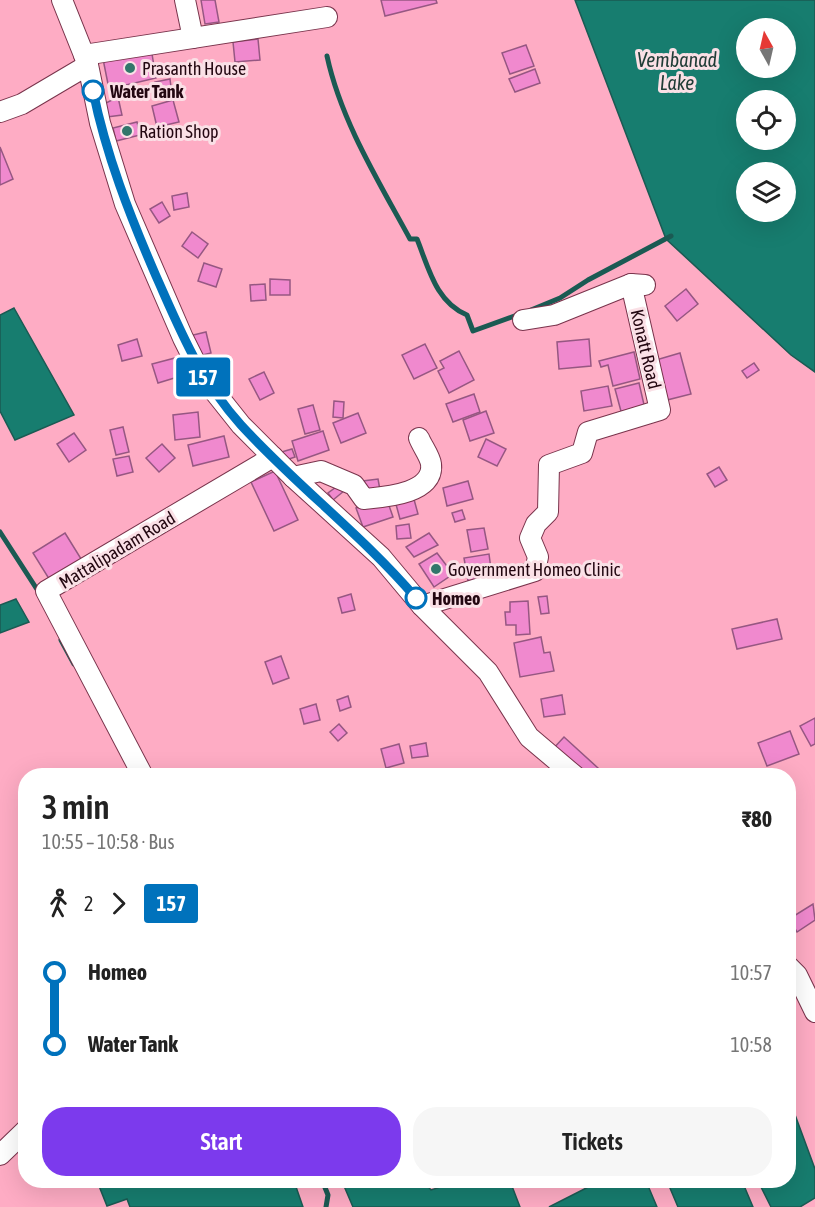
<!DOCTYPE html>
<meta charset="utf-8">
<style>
body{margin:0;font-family:"Asap Condensed",sans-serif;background:#f6f6f6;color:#222;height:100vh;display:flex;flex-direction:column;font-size:22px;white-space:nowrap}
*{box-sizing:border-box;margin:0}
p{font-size:20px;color:#767676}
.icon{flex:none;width:33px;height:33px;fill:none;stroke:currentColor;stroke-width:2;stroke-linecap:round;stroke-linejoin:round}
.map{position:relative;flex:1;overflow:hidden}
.panel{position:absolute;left:18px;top:768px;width:778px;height:420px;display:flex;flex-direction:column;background:#fff;border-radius:24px;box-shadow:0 6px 24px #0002}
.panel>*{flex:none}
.badge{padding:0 12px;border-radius:4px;font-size:21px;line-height:39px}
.needle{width:39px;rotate:352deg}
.controls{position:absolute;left:736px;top:18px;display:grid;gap:12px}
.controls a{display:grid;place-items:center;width:60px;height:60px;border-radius:50%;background:#fff;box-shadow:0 6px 24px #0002;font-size:30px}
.map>.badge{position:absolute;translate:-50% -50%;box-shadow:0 0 0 3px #fff}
.legs{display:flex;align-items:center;gap:9px;height:66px;padding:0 24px;font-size:20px}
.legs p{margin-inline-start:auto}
.head{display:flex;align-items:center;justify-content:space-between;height:102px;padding:0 24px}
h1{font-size:33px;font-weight:600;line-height:45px}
.primary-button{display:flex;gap:12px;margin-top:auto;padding:12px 24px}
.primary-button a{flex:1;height:69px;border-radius:24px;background:#7c3aed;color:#fff;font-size:24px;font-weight:600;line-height:69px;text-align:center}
.primary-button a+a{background:#f6f6f6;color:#222}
ul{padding:0 24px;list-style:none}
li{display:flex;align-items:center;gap:21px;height:72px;font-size:22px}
li i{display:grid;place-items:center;width:9px;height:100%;margin:0 8px;background:currentColor}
li i::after{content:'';width:15px;height:15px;margin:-8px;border:4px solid;border-radius:50%;background:#fff}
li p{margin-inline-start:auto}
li:first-child i{background:linear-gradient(#0000 50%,currentColor 0)}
li:last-child i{background:linear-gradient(currentColor 50%,#0000 0)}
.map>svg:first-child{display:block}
.water{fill:#177d6f;stroke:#1b5a53;stroke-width:1.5;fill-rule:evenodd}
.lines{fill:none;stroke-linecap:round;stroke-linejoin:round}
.stream{stroke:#1b5a53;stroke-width:5}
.building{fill:#f089ce;stroke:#965782;stroke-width:1.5}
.street-casing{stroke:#79344c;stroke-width:22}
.street{stroke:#fff;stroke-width:20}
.line-1-casing{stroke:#fff;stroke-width:14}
.line-1{stroke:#0072bc;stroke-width:9}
.poi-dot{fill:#32766b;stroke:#fae0e6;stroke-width:2}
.stop-1-dot{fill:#fff;stroke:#0072bc;stroke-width:3}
.labels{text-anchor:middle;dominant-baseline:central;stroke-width:6;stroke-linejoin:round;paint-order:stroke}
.poi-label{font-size:18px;fill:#230711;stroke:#fae0e6;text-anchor:start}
.stop-label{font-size:18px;font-weight:bold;fill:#230711;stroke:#fae0e6;text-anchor:start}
.street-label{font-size:18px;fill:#230711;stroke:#fae0e6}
.water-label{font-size:20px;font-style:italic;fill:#1f3c36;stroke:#fae0e6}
</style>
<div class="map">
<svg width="815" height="1207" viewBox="0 0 815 1207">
<rect width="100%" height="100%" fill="#feacc4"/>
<g class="water">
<path d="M575,0h240v372l-24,-17 -125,-116zM747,28h39v40h-39zM747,100h39v40h-39zM786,172v40h-39v-40z"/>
<polygon points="14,308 74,415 15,440 0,411 0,315"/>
<polygon points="16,599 29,622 0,633 0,605"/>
<polygon points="794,1112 815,1169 815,1198 800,1207 771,1207 758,1181 789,1180 789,1114"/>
<polygon points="97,1181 294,1181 303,1207 130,1207 127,1199 107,1206"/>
<polygon points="423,1181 431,1190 460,1181 510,1181 520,1207 353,1207 344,1186 359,1181"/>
<polygon points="646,1181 657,1207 549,1207 600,1181"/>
<polygon points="667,1181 742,1181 753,1207 678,1207"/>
</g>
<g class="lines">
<g class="stream">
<path d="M327,56c14,65 52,126 83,183h7c12,30 19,63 50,76l6,16 47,-17"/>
<polyline points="531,310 560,298 588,280 671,236"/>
<polyline points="0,532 40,594"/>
<polyline points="61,640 74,664"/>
<polyline points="322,1180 328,1195 326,1207"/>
</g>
</g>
<g class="building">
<polygon points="201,0 215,0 219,22 205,24"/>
<polygon points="381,0 436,0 437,3 385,16"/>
<polygon points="258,39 260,60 235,62 233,42"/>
<polygon points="526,45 534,66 510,74 502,53"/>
<polygon points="151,48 156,78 109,89 103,59"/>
<polygon points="535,69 540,83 515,92 509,79"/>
<polygon points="170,79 172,95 158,98 155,82"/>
<polygon points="118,97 122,115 107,117 104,104"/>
<polygon points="173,100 179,122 157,127 152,106"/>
<polygon points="137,122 140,135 116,141 113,128"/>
<polygon points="0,147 13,179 0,185"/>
<polygon points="187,193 189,207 174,210 172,196"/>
<polygon points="162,202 170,216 159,223 150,209"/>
<polygon points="192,232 208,244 198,258 182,246"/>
<polygon points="204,263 222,269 216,287 198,281"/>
<polygon points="270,279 290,280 290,295 270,295"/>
<polygon points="265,284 266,300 251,301 250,285"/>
<polygon points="686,289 698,304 677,321 665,306"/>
<polygon points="206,332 211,353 194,357 189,336"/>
<polygon points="137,339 142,356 122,361 118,345"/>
<polygon points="589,339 591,366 559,369 557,342"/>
<polygon points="425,344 437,368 414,379 402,355"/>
<polygon points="459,351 474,380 449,393 438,371 444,368 440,361"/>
<polygon points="634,352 640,379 613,386 608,365 601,367 599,361"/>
<polygon points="680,353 691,394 667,400 656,360"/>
<polygon points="175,358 181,376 158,383 152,364"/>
<polygon points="754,363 759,370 747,378 742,371"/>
<polygon points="264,372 274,393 260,400 249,379"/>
<polygon points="639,383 645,409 622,415 615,389"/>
<polygon points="608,386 612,406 584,411 581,391"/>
<polygon points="474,394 480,412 453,422 446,404"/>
<polygon points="334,401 344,402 343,418 333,417"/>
<polygon points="313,405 320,430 305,434 298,409"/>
<polygon points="486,411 494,433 470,441 463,420"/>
<polygon points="198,412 200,437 175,440 173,415"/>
<polygon points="358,413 366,433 341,443 333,423"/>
<polygon points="123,427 129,452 116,455 110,430"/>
<polygon points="323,431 329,450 298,461 292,441"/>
<polygon points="74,433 86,450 69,462 57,444"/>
<polygon points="224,436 229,457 193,466 188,445"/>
<polygon points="486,439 506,449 497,466 478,457"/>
<polygon points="162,444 175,458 159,472 146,458"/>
<polygon points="292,449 295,457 280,462 278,453"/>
<polygon points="129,456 133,472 117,476 113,459"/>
<polygon points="719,467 727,480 715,487 707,474"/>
<polygon points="275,471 298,520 274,531 251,482"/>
<polygon points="378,479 380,490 365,492 363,481"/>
<polygon points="468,481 473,499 447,506 443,488"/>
<polygon points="339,485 344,491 333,500 328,493"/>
<polygon points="412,492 418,514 400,519 394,497"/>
<polygon points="386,497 393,517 363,527 356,508"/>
<polygon points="462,510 465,519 455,522 452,513"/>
<polygon points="409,524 411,538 397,539 396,526"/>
<polygon points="484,528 488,549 471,552 467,530"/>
<polygon points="65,533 83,562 51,582 33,553"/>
<polygon points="429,533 438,545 414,557 406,547"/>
<polygon points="437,553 453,574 434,587 419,564"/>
<polygon points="489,554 492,577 468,581 464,558"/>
<polygon points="351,594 355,610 342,613 338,598"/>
<polygon points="547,596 549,613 541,614 538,597"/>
<polygon points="528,601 530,634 516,635 516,625 506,625 505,612 510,612 510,602"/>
<polygon points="777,619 782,639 737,649 732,629"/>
<polygon points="541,637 544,653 550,652 554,671 520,677 514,643"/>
<polygon points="281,656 289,678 273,684 265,662"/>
<polygon points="562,695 565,714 544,717 541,699"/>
<polygon points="348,696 351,707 340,711 337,700"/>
<polygon points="316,704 320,720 304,724 300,709"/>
<polygon points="815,718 815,744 811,746 800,726"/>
<polygon points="339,724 347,733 338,741 330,732"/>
<polygon points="790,731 799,754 767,766 758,743"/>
<polygon points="564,737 598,768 590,776 582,776 552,750"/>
<polygon points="426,743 428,756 412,758 410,746"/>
<polygon points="399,744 404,763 386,768 381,749"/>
<polygon points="813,904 815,920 797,932 789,919"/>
</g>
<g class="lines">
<defs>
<g id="street">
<polyline points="62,0 88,65"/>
<polyline points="185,0 193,38"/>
<polyline points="84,55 327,17"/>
<polyline points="0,112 22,104 88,65 100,123 125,204 183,338 202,376 241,425 293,477 381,557 422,606 488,672 529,737 575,776"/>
<polyline points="523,320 554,315 631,284 645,285"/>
<path d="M293,477l28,-6 33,14 10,14c19,-2 71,-5 67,-35 -1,-8 -9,-18 -12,-26"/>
<polyline points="422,606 535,571 538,557 530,538 536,524 548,512 549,465 582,453 588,432 660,410 631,284"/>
<polyline points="143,776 46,591 273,457"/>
<polyline points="789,967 797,975 815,1012"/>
<polyline points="0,1155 26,1130"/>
</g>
</defs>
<use href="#street" class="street-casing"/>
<use href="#street" class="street"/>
</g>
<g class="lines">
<defs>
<path id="line-1" d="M93,91c13,64 37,125 63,185 25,56 43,102 85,149 56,61 121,110 175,173"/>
</defs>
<use href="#line-1" class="line-1-casing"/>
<use href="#line-1" class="line-1"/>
</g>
<g class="poi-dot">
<circle cx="130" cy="68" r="6"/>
<circle cx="127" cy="131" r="6"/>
<circle cx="436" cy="569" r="6"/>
</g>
<g class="stop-1-dot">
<circle cx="93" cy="91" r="10"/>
<circle cx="416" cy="598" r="10"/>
</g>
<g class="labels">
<g class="poi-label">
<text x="142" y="68">Prasanth House</text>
<text x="139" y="131">Ration Shop</text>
<text x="448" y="569">Government Homeo Clinic</text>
</g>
<g class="stop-label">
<text x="110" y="91">Water Tank</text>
<text x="432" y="598">Homeo</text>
</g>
<g class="street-label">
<text transform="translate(646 349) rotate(77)">Konatt Road</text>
<text transform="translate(117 550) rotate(-31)">Mattalipadam Road</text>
</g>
<g class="water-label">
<text x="677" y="59">Vembanad<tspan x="677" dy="23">Lake</tspan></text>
</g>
</g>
</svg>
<div class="controls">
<a><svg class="needle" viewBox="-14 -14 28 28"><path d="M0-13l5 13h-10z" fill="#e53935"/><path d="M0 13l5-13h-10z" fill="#767676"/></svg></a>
<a><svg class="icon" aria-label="locate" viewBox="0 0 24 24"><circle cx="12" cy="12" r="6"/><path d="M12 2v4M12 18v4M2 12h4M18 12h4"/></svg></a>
<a><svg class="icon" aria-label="layers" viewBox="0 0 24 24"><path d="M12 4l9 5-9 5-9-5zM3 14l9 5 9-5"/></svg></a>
</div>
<b class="badge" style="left:203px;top:377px;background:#0072bc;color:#fff">157</b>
<section class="panel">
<div class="head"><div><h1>3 min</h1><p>10:55 – 10:58 · Bus</p></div><b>₹80</b></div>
<div class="legs"><svg class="icon" aria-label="walk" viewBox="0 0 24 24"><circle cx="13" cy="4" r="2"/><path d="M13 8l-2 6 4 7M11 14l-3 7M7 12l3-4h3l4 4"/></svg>2<svg class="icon" aria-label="forward" viewBox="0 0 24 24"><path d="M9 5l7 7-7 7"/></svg><b class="badge" style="background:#0072bc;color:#fff">157</b></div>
<ul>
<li><i style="color:#0072bc"></i><b>Homeo</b><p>10:57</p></li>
<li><i style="color:#0072bc"></i><b>Water Tank</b><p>10:58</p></li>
</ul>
<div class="primary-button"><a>Start</a><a>Tickets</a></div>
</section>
</div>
